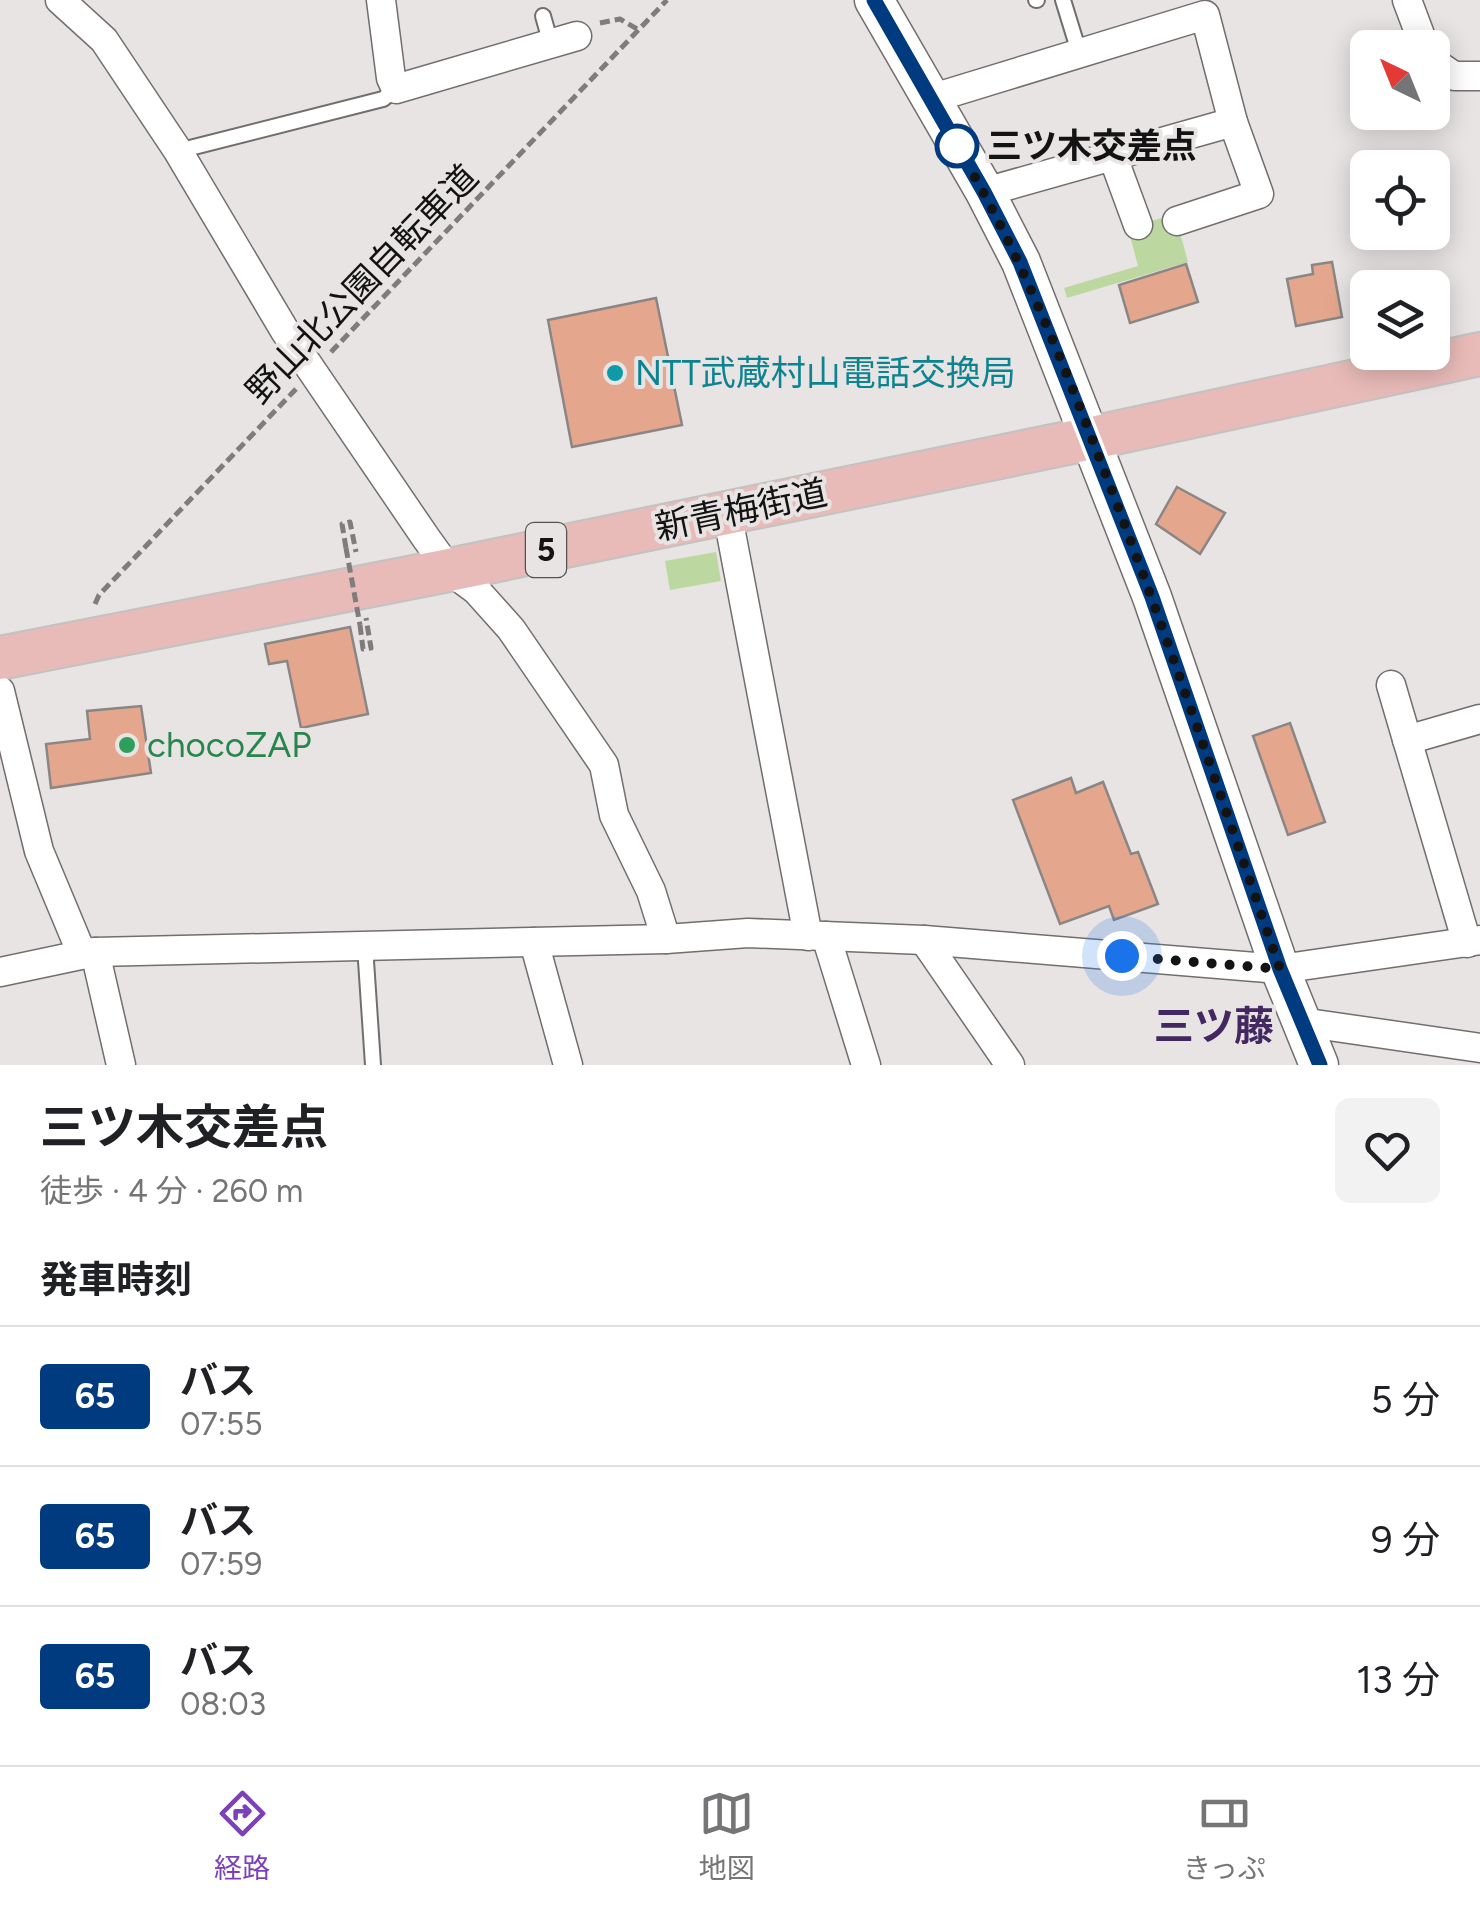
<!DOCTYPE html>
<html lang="ja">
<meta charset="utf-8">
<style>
body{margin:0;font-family:Figtree,"Noto Sans JP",sans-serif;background:#f2f2f2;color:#202124;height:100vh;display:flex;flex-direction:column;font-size:38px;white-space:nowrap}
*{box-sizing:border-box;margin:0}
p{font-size:32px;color:#757577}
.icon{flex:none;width:55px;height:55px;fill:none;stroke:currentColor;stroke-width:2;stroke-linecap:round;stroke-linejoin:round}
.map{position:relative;height:1065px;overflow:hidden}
.details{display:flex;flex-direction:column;background:#fff;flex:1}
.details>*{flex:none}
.badge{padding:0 20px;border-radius:8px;font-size:35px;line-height:65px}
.needle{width:65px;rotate:317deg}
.buttons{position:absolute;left:1350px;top:30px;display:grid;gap:20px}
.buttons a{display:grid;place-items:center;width:100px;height:100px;border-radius:15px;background:#fff;box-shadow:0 5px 25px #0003;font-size:50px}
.you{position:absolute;width:50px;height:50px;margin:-25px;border:8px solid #fff;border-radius:50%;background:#1a73e8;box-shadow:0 0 0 15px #1a73e833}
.map>.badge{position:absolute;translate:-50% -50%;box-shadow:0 0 0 5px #fff}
h2{padding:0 40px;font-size:38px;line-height:90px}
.round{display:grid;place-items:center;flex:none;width:105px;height:105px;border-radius:15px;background:#f2f2f2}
.headline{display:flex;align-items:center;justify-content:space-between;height:170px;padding:0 40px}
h1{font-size:48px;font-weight:700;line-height:75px}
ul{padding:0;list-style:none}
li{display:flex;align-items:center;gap:30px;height:140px;padding:0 40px;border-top:2px solid #e0e0e0}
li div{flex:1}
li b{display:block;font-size:38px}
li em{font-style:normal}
li .badge{min-width:110px;font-weight:700;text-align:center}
.tab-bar{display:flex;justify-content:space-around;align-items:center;height:140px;border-top:2px solid #e0e0e0;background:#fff;font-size:28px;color:#757577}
.tab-bar a{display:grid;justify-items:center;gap:5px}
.tab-bar .active{color:#7c41b8}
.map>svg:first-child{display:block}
.green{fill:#bdd7a1}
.building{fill:#e4a78d;stroke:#8a8685;stroke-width:2.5}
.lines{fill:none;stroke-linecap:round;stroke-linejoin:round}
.lane-casing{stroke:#716e6d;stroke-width:18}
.street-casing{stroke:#716e6d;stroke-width:31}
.secondary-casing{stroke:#716e6d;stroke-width:41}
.primary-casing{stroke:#c2c2c2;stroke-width:46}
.path{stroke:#7f7c7c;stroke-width:5;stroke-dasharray:10 5;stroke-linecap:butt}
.lane{stroke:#fff;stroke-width:14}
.street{stroke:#fff;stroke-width:28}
.secondary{stroke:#fff;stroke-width:38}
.primary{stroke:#e8bbb8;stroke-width:42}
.path-bridge{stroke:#7f7c7c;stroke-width:5;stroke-dasharray:10 5;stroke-linecap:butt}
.line-casing{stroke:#fff;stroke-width:22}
.line{stroke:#003b80;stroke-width:15}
.walk{stroke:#141313;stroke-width:10;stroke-dasharray:0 18}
.stop-dot{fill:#fff;stroke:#003b80;stroke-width:5}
.culture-dot{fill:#0f9aa8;stroke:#e8e4e3;stroke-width:4}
.leisure-dot{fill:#2e9e5b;stroke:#e8e4e3;stroke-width:4}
.labels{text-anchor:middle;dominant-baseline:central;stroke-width:8;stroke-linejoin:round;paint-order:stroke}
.shield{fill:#e8e4e3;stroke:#545251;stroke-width:2.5}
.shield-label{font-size:32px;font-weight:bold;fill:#141313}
.stop-label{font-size:35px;font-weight:bold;fill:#141313;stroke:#e8e4e3;text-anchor:start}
.street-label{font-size:35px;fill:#141313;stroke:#e8e4e3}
.culture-label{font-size:35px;fill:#0d838f;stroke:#e8e4e3;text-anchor:start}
.leisure-label{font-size:35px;fill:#27864d;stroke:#e8e4e3;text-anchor:start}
.quarter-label{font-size:40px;font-weight:bold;fill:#432761;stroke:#e8e4e3}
</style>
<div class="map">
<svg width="1480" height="1065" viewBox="0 0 1480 1065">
<rect width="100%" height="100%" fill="#e8e4e3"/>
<g class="green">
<polygon points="1175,214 1188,262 1067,298 1064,288 1138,266 1128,228"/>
<polygon points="716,552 721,581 670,590 665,561"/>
</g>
<g class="building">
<polygon points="1332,262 1342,317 1296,326 1287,279 1313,274 1312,265"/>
<polygon points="1186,264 1198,302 1130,323 1119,285"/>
<polygon points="656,298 682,425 572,447 548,320"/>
<polygon points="1177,487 1225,513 1200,554 1156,524"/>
<polygon points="350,627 368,714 301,728 287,661 269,664 265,644"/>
<polygon points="141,706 151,773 51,788 46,744 90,739 87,711"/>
<polygon points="1290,723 1325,822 1288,835 1253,736"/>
<polygon points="1071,778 1076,793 1103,782 1131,854 1138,852 1158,904 1114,920 1109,906 1060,924 1013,800"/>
</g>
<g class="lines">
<defs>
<g id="lane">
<polyline points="1036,0 1037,0"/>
<polyline points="1063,0 1079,52"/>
<polyline points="543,16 551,44"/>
<polyline points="178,151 383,99 396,89"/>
<polyline points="365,946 373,1065"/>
</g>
<g id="street">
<polyline points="60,0 104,40 178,151 285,331 426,538 449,570 476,590 511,629 604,765 614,815 651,891 666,939"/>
<polyline points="381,0 391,78 396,89 577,36"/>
<polyline points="1407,0 1425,48"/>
<polyline points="1432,61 1454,76 1480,76"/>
<polyline points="930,99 1205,15 1233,122 1259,194 1177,221"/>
<polyline points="1113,157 1138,225"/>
<polyline points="985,192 1233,122"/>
<polyline points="727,512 808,936"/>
<polyline points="1391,685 1467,943"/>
<polyline points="0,691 39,851 82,954"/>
<polyline points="1407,740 1480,719"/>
<polyline points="826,936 866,1065"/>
<polyline points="924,940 1010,1065"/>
<polyline points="534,942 568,1065"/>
<polyline points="95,952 121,1065"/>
<polyline points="0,972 95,952 666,939 748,933 924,940 1280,969 1480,940"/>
<polyline points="1301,1022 1480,1048"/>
</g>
<polyline id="secondary" points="874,0 985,192 1021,262 1152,597 1280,969 1319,1065"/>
<polyline id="primary" points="0,658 449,570 1092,438 1480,354"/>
</defs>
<use href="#lane" class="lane-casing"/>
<use href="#street" class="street-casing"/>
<use href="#secondary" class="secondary-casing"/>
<use href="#primary" class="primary-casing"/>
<g class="path">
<polyline points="600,23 620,19 639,30"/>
<polyline points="331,352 667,0"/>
<polyline points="346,548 342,524 350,522 356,552"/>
<polyline points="95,604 99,595 296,389"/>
<polyline points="360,625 363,649 371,648 366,618"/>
</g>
<use href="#lane" class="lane"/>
<use href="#street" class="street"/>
<use href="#secondary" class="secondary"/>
<use href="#primary" class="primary"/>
<polyline class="path-bridge" points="346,548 360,625"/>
</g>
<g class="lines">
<defs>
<polyline id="line" points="874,0 984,192 1020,262 1152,597 1280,969 1320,1065"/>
</defs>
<use href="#line" class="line-casing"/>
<use href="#line" class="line"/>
<path class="walk" d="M957,146c65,109 110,227 155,345 60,158 113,318 168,478l-158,-13"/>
</g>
<circle class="stop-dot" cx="957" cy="146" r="20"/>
<circle class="culture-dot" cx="615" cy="373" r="10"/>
<circle class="leisure-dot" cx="127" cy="745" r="10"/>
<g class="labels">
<rect class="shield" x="526" y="523" width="40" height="54" rx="8"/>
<g class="shield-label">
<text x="546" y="550">5</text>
</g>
<g class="stop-label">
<text x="987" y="146">三ツ木交差点</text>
</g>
<g class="street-label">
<text transform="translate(362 284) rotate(-46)">野山北公園自転車道</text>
<text transform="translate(741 510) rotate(-12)">新青梅街道</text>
</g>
<g class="culture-label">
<text x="635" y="373">NTT武蔵村山電話交換局</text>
</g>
<g class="leisure-label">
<text x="147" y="745">chocoZAP</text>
</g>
<g class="quarter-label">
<text x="1214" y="1026">三ツ藤</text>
</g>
</g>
</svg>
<div class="buttons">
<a><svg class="needle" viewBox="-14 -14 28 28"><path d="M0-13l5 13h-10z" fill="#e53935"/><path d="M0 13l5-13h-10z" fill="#757577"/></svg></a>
<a><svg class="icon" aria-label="locate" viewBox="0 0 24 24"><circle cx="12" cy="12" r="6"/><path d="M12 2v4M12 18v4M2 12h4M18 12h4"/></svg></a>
<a><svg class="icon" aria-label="layers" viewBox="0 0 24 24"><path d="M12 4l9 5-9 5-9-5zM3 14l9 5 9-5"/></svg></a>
</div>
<div class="you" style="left:1122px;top:956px"></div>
</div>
<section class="details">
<div class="headline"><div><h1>三ツ木交差点</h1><p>徒歩 · 4 分 · 260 m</p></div><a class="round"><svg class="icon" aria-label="heart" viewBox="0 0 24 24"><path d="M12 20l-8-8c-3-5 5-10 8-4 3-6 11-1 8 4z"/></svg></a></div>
<h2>発車時刻</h2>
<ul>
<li><span class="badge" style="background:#003b80;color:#fff">65</span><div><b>バス</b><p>07:55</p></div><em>5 分</em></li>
<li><span class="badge" style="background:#003b80;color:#fff">65</span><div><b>バス</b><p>07:59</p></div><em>9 分</em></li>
<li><span class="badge" style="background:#003b80;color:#fff">65</span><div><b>バス</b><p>08:03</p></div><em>13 分</em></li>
</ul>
</section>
<nav class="tab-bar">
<a class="active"><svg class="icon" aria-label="directions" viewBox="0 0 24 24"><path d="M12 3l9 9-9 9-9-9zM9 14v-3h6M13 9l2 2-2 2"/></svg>経路</a>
<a><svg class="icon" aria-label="map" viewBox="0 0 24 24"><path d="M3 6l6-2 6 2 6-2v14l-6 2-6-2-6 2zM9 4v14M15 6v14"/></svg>地図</a>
<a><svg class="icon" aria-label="tickets" viewBox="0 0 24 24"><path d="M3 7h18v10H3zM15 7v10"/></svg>きっぷ</a>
</nav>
